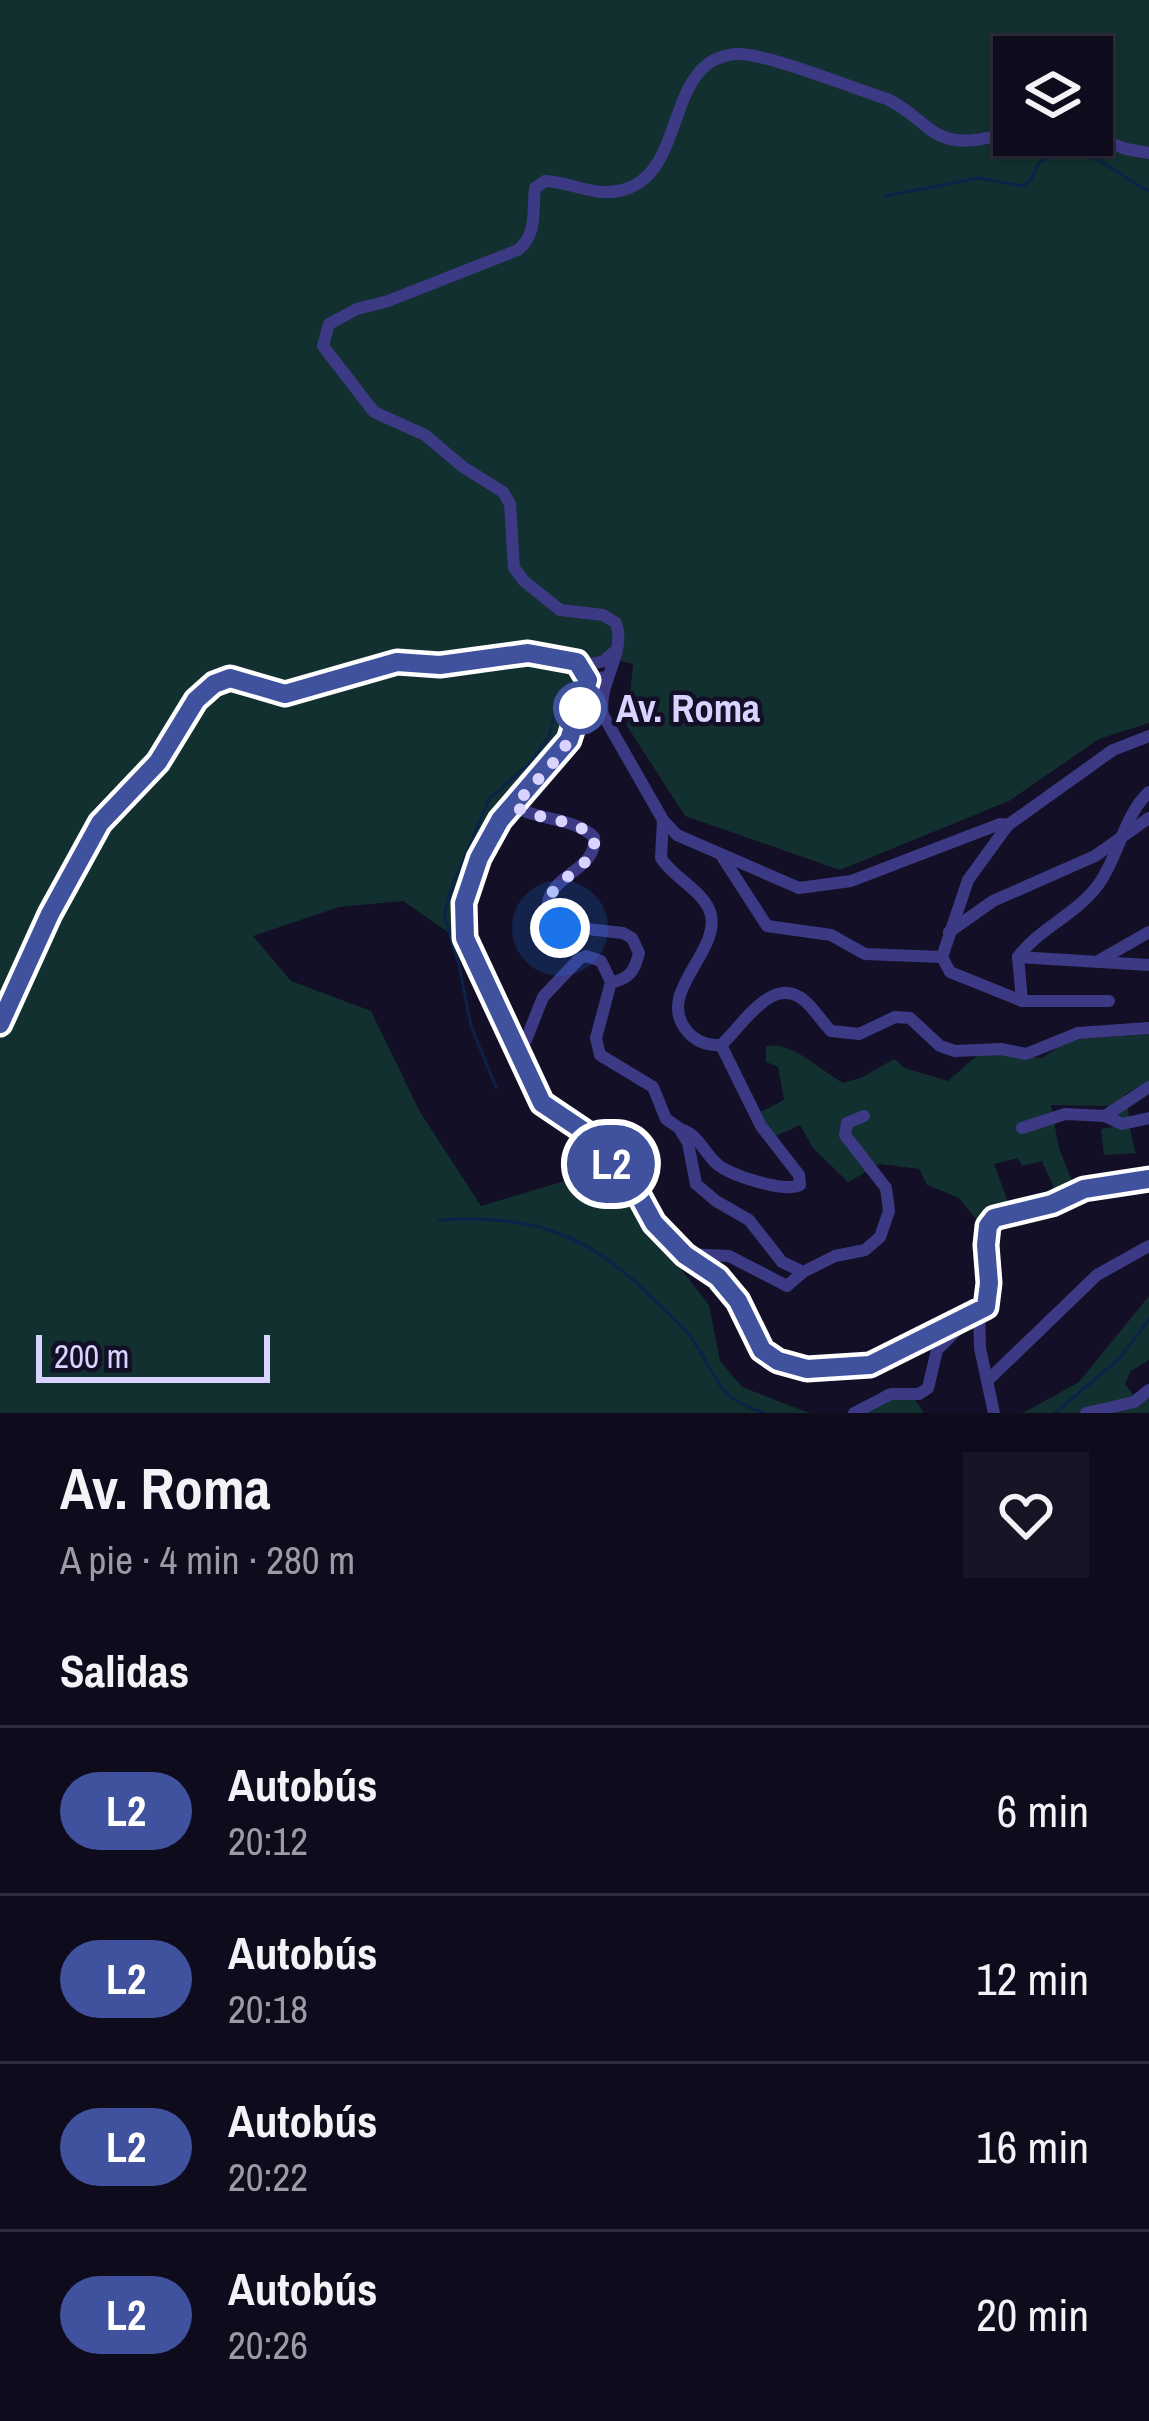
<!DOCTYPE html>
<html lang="es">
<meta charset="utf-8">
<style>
body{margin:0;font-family:"Archivo Narrow",sans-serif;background:#171425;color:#f1f3f6;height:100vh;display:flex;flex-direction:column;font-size:45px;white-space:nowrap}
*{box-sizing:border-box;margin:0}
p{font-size:39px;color:#9b9ba3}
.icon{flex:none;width:66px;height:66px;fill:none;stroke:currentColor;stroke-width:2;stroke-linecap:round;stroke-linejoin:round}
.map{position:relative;height:1413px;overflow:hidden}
.side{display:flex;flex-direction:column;background:#0e0b1c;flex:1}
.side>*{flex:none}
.badge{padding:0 24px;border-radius:39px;font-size:42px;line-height:78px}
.fabs{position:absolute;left:993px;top:36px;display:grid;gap:24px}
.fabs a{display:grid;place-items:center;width:120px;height:120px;border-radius:0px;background:#0e0b1c;box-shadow:0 3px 9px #0004,0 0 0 3px #2e2b3b;font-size:60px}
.scale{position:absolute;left:36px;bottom:30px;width:234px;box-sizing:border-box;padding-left:12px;border:6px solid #d9d4ff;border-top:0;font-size:33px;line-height:42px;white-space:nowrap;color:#d9d4ff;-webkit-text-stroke:9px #130f26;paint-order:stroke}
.you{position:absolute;width:60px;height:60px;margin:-30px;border:9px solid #fff;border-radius:50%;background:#1a73e8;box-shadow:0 0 0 18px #1a73e833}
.map>.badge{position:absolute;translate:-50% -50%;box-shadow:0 0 0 6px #fff}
h2{padding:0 60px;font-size:45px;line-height:108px}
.round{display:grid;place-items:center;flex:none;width:126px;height:126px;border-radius:0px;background:#171425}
.head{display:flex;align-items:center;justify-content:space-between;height:204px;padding:0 60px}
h1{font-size:57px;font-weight:700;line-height:90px}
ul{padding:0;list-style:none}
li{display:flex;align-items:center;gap:36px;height:168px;padding:0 60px;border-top:3px solid #2e2b3b}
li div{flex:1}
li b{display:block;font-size:45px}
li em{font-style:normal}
li .badge{min-width:132px;font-weight:700;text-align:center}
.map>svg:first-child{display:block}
.green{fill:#12302f;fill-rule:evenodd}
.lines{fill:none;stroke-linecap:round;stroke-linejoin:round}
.stream{stroke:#0c2248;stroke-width:3}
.minor{stroke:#3d3a85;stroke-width:12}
.line-casing{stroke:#fff;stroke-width:27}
.line{stroke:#40529e;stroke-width:18}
.walk{stroke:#d9d4ff;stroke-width:12;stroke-dasharray:0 21.6}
.stop-dot{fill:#fff;stroke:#40529e;stroke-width:6}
.labels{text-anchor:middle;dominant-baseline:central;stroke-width:9;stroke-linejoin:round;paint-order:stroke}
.stop-label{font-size:39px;font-weight:bold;fill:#d9d4ff;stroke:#130f26;text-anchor:start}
</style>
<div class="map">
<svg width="1149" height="1413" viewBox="0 0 1149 1413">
<rect width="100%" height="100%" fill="#130f26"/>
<g class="green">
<path d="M0,0h1149v723l-50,16 -90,62 -169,69 -155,-54 -58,-90 6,-62 -32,-8 -9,3c-13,35 -26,70 -49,100 -13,17 -35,28 -47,46 -23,35 -42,91 -41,132l-52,-36 -64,6 -86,29 38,45 80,30 49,101 61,94 87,-26 55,14 86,111 11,56 22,26 67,26h-809zM1014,57h78v78h-78z"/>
<path d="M1149,1034v47l-25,14c7,17 4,36 12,58l-32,2 -3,-26 15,-3 -5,-20 -60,-1 8,43 15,38 -17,9 -15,-34 -20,5 -4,-8 -24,6 15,41 -21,9 -9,9 -20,-25 -32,-13 -8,-16 -39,-5 -32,18 -35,-34 -13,-23 -26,12 -17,-23 27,-14 -6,-33 -12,-5v-16c26,-5 53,23 77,37l18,-5 33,-19 11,9 43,13 33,-29 61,6 28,-18z"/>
<polygon points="1149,1296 1149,1360 1131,1371 1125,1384 1133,1395 1149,1396 1149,1413 1023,1413 1079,1382"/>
<path d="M885,1389c23,1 27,5 39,24h-73z"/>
</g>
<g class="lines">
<g class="stream">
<path d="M885,196l94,-18 43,8 8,-5 9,-18c47,-28 73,11 110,28"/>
<polyline points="496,1087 471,1026 459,965 444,915 452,887 489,799 530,763 549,736 557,705"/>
<path d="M439,1220c89,-6 148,12 211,76 13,13 29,25 40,40 30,41 21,59 74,77"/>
<polyline points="1055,1413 1120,1358 1149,1319"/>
</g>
<g class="minor">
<path d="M1014,132c-31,7 -60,17 -86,-4 -15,-12 -24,-21 -41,-29 -32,-10 -124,-47 -150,-45 -73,4 -49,115 -111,135 -28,10 -54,-7 -81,-8l-10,7c-3,24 3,45 -17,62l-130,51 -31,8 -28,15 -6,22 51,66 51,23 38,32 40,25 7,12 4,64 10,13 36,29 43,5 13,8c11,30 -19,60 -13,92l60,105 14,15 122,53 52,-7 149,-57 8,1 105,-75 36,-14"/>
<polyline points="1090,135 1126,149 1149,153"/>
<polyline points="606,677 588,680 569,740 500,821 479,858 464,903 465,938 542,1103 591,1136 617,1172 636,1189 654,1223 685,1255 718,1277 738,1301 762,1350 778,1361 807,1369 870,1365 986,1307 989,1284 986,1245 988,1226 994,1218 1052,1204 1084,1189 1149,1179"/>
<path d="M514,806c24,15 59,11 80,31 5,39 -64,38 -42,88l71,8 9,5 7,15c-4,17 -10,27 -28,29l-15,56 4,17 53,32 13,32 13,9 9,15 8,41 20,17 33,19 33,42 21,10"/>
<path d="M663,820l-2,38c12,20 45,34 50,57 8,39 -56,78 -24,116 9,11 20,15 34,14l40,81 38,49 1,10c-13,8 -71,-9 -84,-22 -13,-12 -18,-29 -36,-34"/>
<polyline points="723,858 767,926 831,935 865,954 942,957"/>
<polyline points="949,932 993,901 1095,856 1149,818"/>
<polyline points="942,957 950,972 1022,1001 1109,1001"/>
<polyline points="942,957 968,880 1008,825"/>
<polyline points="1018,957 1149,965"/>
<polyline points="1100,960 1149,932"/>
<path d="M1022,1001l-4,-44c21,-29 58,-42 80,-72 21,-28 25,-69 51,-93"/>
<polyline points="0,1024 50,914 100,822 157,762 196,700 214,684 236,678 264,691 285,694 388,663 440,665 528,653 592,664 604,661 614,652"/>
<path d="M721,1045c20,-17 52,-74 85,-43 9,8 16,20 25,29l28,3 36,-17 15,1 30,28 15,5 46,-2 25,5 52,-21 71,-5"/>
<polyline points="519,1048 526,1040 543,997 579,959 586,956 601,961 611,982"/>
<polyline points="1105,1116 1122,1124 1149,1118"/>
<polyline points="1022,1128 1065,1114 1105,1116 1149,1087"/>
<polyline points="686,1254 729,1256 787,1286 803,1272 835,1256 865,1250 880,1237 889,1211 886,1188 845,1135 847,1123 864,1116"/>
<polyline points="979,1313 980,1348 994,1413"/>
<polyline points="987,1381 1097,1275 1149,1246"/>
<polyline points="854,1413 891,1394 919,1394 928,1388 937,1350 967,1320"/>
<polyline points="1086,1413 1134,1402 1149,1390"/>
</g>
</g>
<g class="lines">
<defs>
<polyline id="line" points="0,1024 50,914 100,823 158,762 196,700 214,684 230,678 285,694 397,662 440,665 528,653 577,662 588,680 569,740 500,820 479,858 464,903 465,938 542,1103 591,1136 617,1172 636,1190 654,1223 685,1255 718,1277 738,1301 762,1350 778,1361 807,1369 870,1365 986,1307 989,1283 986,1245 988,1226 994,1218 1052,1204 1084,1189 1149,1179"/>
</defs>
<use href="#line" class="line-casing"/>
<use href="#line" class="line"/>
<path class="walk" d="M560,928l-12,-10c-9,-42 51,-45 46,-81 -21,-20 -56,-16 -80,-31l49,-54 17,-44"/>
</g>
<circle class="stop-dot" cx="580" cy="708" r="24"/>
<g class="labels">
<g class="stop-label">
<text x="616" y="708">Av. Roma</text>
</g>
</g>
</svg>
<div class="fabs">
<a><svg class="icon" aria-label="layers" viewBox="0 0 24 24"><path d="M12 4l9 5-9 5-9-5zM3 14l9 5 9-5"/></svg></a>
</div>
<div class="scale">200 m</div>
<div class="you" style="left:560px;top:928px"></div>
<b class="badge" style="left:611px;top:1164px;background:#40529e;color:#fff">L2</b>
</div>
<section class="side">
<div class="head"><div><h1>Av. Roma</h1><p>A pie · 4 min · 280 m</p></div><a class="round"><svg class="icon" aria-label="heart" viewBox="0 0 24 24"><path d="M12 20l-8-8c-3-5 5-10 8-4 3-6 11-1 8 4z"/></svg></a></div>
<h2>Salidas</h2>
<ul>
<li><span class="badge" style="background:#40529e;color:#fff">L2</span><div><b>Autobús</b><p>20:12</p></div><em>6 min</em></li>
<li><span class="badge" style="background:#40529e;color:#fff">L2</span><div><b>Autobús</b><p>20:18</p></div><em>12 min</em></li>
<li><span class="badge" style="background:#40529e;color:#fff">L2</span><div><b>Autobús</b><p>20:22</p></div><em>16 min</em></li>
<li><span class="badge" style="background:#40529e;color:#fff">L2</span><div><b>Autobús</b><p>20:26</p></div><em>20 min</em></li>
</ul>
</section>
